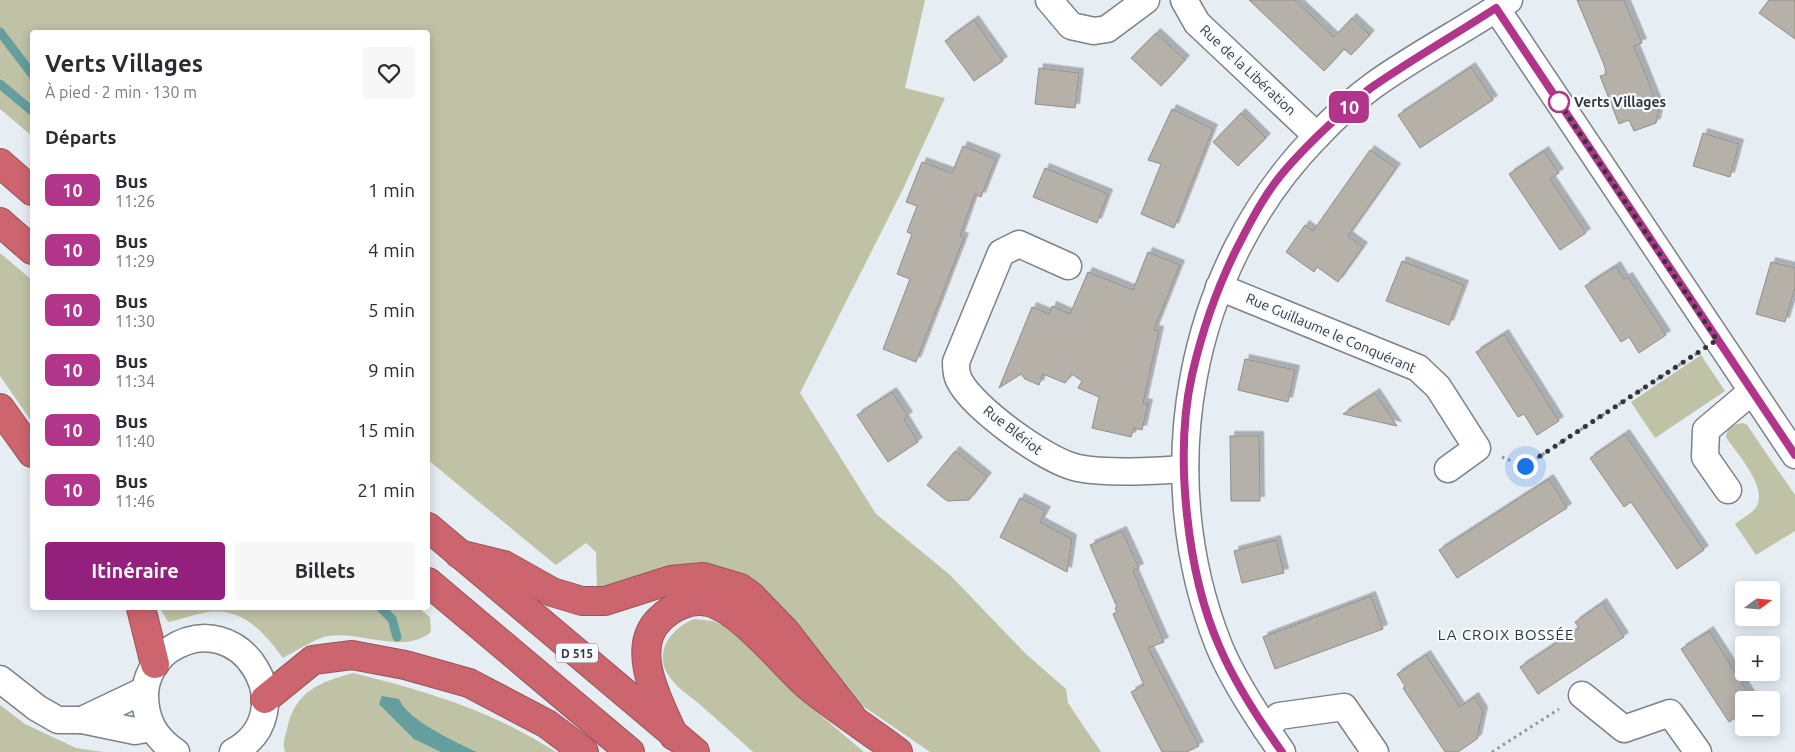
<!DOCTYPE html>
<html lang="fr">
<meta charset="utf-8">
<style>
body{margin:0;font-family:Ubuntu,sans-serif;background:#f7f7f7;color:#2b2b33;height:100vh;display:flex;flex-direction:column;font-size:19px;white-space:nowrap}
*{box-sizing:border-box;margin:0}
p{font-size:16px;color:#7c7c81}
.icon{flex:none;width:28px;height:28px;fill:none;stroke:currentColor;stroke-width:2;stroke-linecap:round;stroke-linejoin:round}
.map{position:relative;flex:1;overflow:hidden}
.side{position:absolute;left:30px;top:30px;width:400px;height:580px;display:flex;flex-direction:column;background:#fff;border-radius:5px;box-shadow:0 2px 12px #0003}
.side>*{flex:none}
.badge{padding:0 10px;border-radius:8px;font-size:18px;line-height:32px}
.needle{width:32px;rotate:74deg}
.fabs{position:absolute;left:1735px;top:581px;display:grid;gap:10px}
.fabs a{display:grid;place-items:center;width:45px;height:45px;border-radius:5px;background:#fff;box-shadow:0 2px 12px #0003;font-size:25px}
.you{position:absolute;width:25px;height:25px;margin:-12px;border:4px solid #fff;border-radius:50%;background:#1a73e8;box-shadow:0 0 0 8px #1a73e833}
.map>.badge{position:absolute;translate:-50% -50%;box-shadow:0 0 0 2px #fff}
h2{padding:0 15px;font-size:19px;line-height:45px}
.round{display:grid;place-items:center;flex:none;width:52px;height:52px;border-radius:5px;background:#f7f7f7}
.overview{display:flex;align-items:center;justify-content:space-between;height:85px;padding:0 15px}
h1{font-size:24px;font-weight:700;line-height:38px}
.primary-button{display:flex;gap:10px;margin-top:auto;padding:10px 15px}
.primary-button a{flex:1;height:58px;border-radius:5px;background:#94207e;color:#fff;font-size:20px;font-weight:700;line-height:58px;text-align:center}
.primary-button a+a{background:#f7f7f7;color:#2b2b33}
ul{padding:0;list-style:none}
li{display:flex;align-items:center;gap:15px;height:60px;padding:0 15px}
li div{flex:1}
li b{display:block;font-size:19px}
li em{font-style:normal}
li .badge{min-width:55px;font-weight:700;text-align:center}
.map>svg:first-child{display:block}
.green{fill:#bfc2a5}
.water{fill:#659e9f}
.lines{fill:none;stroke-linecap:round;stroke-linejoin:round}
.stream{stroke:#659e9f;stroke-width:9}
.building{fill:#b5b0a8;stroke:#938e87;filter:url(#shadow)}
.minor-casing{stroke:#7c8288;stroke-width:29}
.highway-casing{stroke:#97555b;stroke-width:30}
.path{stroke:#91969a;stroke-width:3;stroke-dasharray:2.5 4;stroke-linecap:butt}
.minor{stroke:#fff;stroke-width:26}
.highway{stroke:#cd656e;stroke-width:28}
.line-casing{stroke:#fff;stroke-width:11}
.line{stroke:#b0358b;stroke-width:8}
.walk{stroke:#333638;stroke-width:5;stroke-dasharray:0 9}
.stop-dot{fill:#fff;stroke:#b0358b;stroke-width:2.5}
.labels{text-anchor:middle;dominant-baseline:central;stroke-width:4.5;stroke-linejoin:round;paint-order:stroke}
.shield{fill:#f5fafe;stroke:#6d7173;stroke-width:1}
.shield-label{font-size:12px;font-weight:bold;fill:#333638}
.street-label{font-size:14px;fill:#333638;stroke:#f5fafe}
.stop-label{font-size:14px;font-weight:bold;fill:#333638;stroke:#f5fafe;text-anchor:start}
.neighbourhood-label{font-size:15px;letter-spacing:1px;fill:#2e3338;stroke:#f5fafe}
</style>
<div class="map">
<svg width="1795" height="752" viewBox="0 0 1795 752">
<defs>
<filter id="shadow"><feDropShadow dx="4.5" dy="-4.5" stdDeviation="0" flood-color="#0004"/></filter>
</defs>
<rect width="100%" height="100%" fill="#e6edf3"/>
<g class="green">
<polygon points="0,0 925,0 905,88 945,98 903,189 800,393 876,514 950,575 1026,654 1066,689 1068,703 1101,752 930,752 860,704 764,590 734,572 703,566 597,590 596,552 586,543 556,565 428,460 428,32 32,32 32,136 0,109"/>
<polygon points="0,253 32,280 32,422 0,376"/>
<polygon points="1701,355 1725,391 1655,438 1631,402"/>
<path d="M1743,423l4,2 48,70v36l-39,24 -21,-31c6,-5 14,-9 19,-14 18,-19 -17,-56 -28,-73 1,-10 8,-13 17,-14z"/>
<path d="M160,608h259l11,9 1,15c-28,23 -69,-1 -102,4 -12,1 -34,16 -46,22 -20,-27 -42,-53 -80,-45 -12,2 -23,7 -35,9z"/>
<path d="M694,619l19,2 18,8 75,74 58,49h-111c-18,-16 -36,-33 -55,-49 -8,-7 -19,-14 -26,-23 -21,-24 -3,-51 22,-61z"/>
<path d="M353,673c73,18 140,38 203,79h-271c-3,-7 0,-15 2,-23 8,-38 33,-47 66,-56z"/>
<polygon points="0,705 25,724 76,748 103,752 0,752"/>
</g>
<path class="water" d="M382,696l17,3c8,21 58,44 78,53h-36l-27,-13 -35,-35z"/>
<g class="lines">
<g class="stream">
<polyline points="0,32 32,74"/>
<polyline points="0,84 32,111"/>
<polyline points="381,608 392,619 397,637"/>
</g>
</g>
<g class="building">
<polygon points="1249,0 1295,0 1334,37 1352,18 1370,35 1351,55 1344,49 1324,71"/>
<polygon points="1577,0 1624,0 1642,43 1634,46 1659,108 1656,123 1634,131 1629,120 1619,124 1600,76 1607,74 1603,62"/>
<polygon points="1769,0 1795,0 1795,39 1759,13"/>
<polygon points="974,20 1003,61 974,81 945,41"/>
<polygon points="1156,33 1185,60 1161,86 1131,58"/>
<polygon points="1471,67 1493,100 1420,148 1398,115"/>
<polygon points="1039,68 1079,73 1075,108 1035,104"/>
<polygon points="1172,109 1213,129 1174,228 1141,214 1161,164 1148,160"/>
<polygon points="1241,113 1266,138 1238,166 1213,142"/>
<polygon points="1703,133 1739,144 1730,177 1693,166"/>
<polygon points="963,146 996,159 981,197 975,194 960,236 964,238 916,362 883,349 910,279 897,274 912,234 907,232 917,206 906,202 922,162 952,173"/>
<polygon points="1370,150 1396,168 1348,236 1363,247 1338,282 1317,267 1314,272 1286,252 1305,225 1313,231"/>
<polygon points="1544,151 1559,173 1550,179 1586,233 1560,250 1509,174"/>
<polygon points="1045,168 1108,194 1097,223 1033,197"/>
<polygon points="1148,252 1180,265 1154,330 1159,331 1143,403 1148,404 1142,430 1134,428 1131,437 1092,428 1099,397 1078,388 1082,381 1072,374 1065,383 1043,374 1039,385 1025,379 1021,374 999,388 1032,307 1049,314 1052,306 1070,314 1088,272 1133,290"/>
<polygon points="1402,261 1464,285 1449,325 1386,301"/>
<polygon points="1771,262 1795,268 1795,288 1785,322 1756,314"/>
<polygon points="1616,266 1624,279 1628,277 1666,335 1639,353 1629,337 1621,342 1585,286"/>
<polygon points="1504,334 1559,421 1537,435 1524,414 1518,417 1476,352"/>
<polygon points="1245,359 1295,370 1288,402 1238,390"/>
<polygon points="892,392 908,416 904,419 918,442 888,462 857,415"/>
<polygon points="1375,393 1397,426 1343,414"/>
<polygon points="1625,434 1704,550 1677,569 1631,502 1624,507 1590,458"/>
<polygon points="1230,436 1259,436 1260,501 1231,501"/>
<polygon points="955,451 987,477 969,500 947,501 927,485"/>
<polygon points="1549,479 1567,508 1457,578 1439,550"/>
<polygon points="1020,498 1046,511 1040,522 1072,539 1067,572 1000,537"/>
<polygon points="1122,531 1139,568 1133,571 1164,642 1148,648 1199,746 1187,752 1162,752 1131,692 1144,685 1113,614 1117,612 1115,608 1117,607 1090,545"/>
<polygon points="1276,540 1284,573 1242,583 1234,551"/>
<polygon points="1371,596 1383,629 1275,669 1263,637"/>
<polygon points="1602,603 1624,637 1538,694 1520,667 1579,628 1575,622"/>
<polygon points="1709,631 1753,700 1744,700 1744,712 1729,722 1681,649"/>
<polygon points="1426,655 1460,707 1474,697 1483,711 1477,739 1458,752 1445,752 1403,688 1405,686 1397,674"/>
</g>
<g class="lines">
<defs>
<g id="minor">
<polyline points="1049,0 1071,26 1094,31 1107,29 1146,0"/>
<polyline points="1184,0 1197,23 1317,136"/>
<polyline points="1496,8 1795,455"/>
<path d="M1068,266l-49,-22 -18,9 -45,109c0,6 0,12 3,18 14,28 88,82 119,88 30,6 76,3 107,1"/>
<polyline points="1219,287 1418,368 1438,387 1477,448 1448,469"/>
<polyline points="1728,490 1705,457 1706,430 1751,392"/>
<polyline points="0,679 37,708 58,720 82,720 135,731 152,728"/>
<polyline points="1582,695 1624,729 1670,713 1698,752"/>
<polyline points="82,720 145,690"/>
<polyline points="1266,729 1279,716 1344,707 1375,752"/>
<path d="M176,752c-21,-14 -31,-32 -31,-57 0,-17 10,-35 24,-45 72,-48 137,63 64,102"/>
<path d="M1282,752c-22,-31 -48,-70 -63,-106 -68,-171 -32,-376 97,-509 17,-18 37,-37 58,-52 43,-31 91,-55 135,-85"/>
</g>
<g id="highway">
<polyline points="0,163 32,191"/>
<polyline points="0,222 32,250"/>
<polyline points="0,408 32,453"/>
<polyline points="428,527 695,752"/>
<polyline points="459,554 504,565 552,592 582,601 605,601 671,580 703,577 740,588 751,596 785,631 852,717"/>
<polyline points="428,582 630,752"/>
<polyline points="141,608 155,664"/>
<polyline points="265,699 313,660 352,655 405,665 469,683 547,724 584,752"/>
<path d="M674,736c-14,-32 -46,-87 -14,-117 12,-12 31,-21 48,-17 32,7 75,62 101,85 28,23 60,43 89,65"/>
</g>
</defs>
<use href="#minor" class="minor-casing"/>
<use href="#highway" class="highway-casing"/>
<g class="path">
<polyline points="1502,457 1525,466 1696,354"/>
<polyline points="1492,752 1559,709"/>
</g>
<use href="#minor" class="minor"/>
<use href="#highway" class="highway"/>
</g>
<g class="lines">
<defs>
<path id="line" d="M1282,752c-23,-32 -46,-67 -62,-104 -33,-74 -46,-193 -28,-273 10,-44 25,-87 45,-127 13,-25 26,-51 44,-73 20,-24 43,-46 67,-67 8,-7 17,-17 27,-23 39,-27 81,-51 121,-77l299,447"/>
</defs>
<use href="#line" class="line-casing"/>
<use href="#line" class="line"/>
<polyline class="walk" points="1525,466 1717,340 1559,102"/>
</g>
<circle class="stop-dot" cx="1559" cy="102" r="10"/>
<g class="labels">
<rect class="shield" x="556" y="643.5" width="42" height="19" rx="4"/>
<g class="shield-label">
<text x="577" y="653">D 515</text>
</g>
<g class="street-label">
<text transform="translate(1248 70) rotate(43)">Rue de la Libération</text>
<text transform="translate(1331 333) rotate(23)">Rue Guillaume le Conquérant</text>
<text transform="translate(1013 430) rotate(38)">Rue Blériot</text>
</g>
<g class="stop-label">
<text x="1574" y="102">Verts Villages</text>
</g>
<g class="neighbourhood-label">
<text x="1506" y="634">LA CROIX BOSSÉE</text>
</g>
</g>
</svg>
<div class="fabs">
<a><svg class="needle" viewBox="-14 -14 28 28"><path d="M0-13l5 13h-10z" fill="#e53935"/><path d="M0 13l5-13h-10z" fill="#7c7c81"/></svg></a>
<a>+</a>
<a>−</a>
</div>
<div class="you" style="left:1525px;top:466px"></div>
<b class="badge" style="left:1349px;top:107px;background:#b0358b;color:#fff">10</b>
<section class="side">
<div class="overview"><div><h1>Verts Villages</h1><p>À pied · 2 min · 130 m</p></div><a class="round"><svg class="icon" aria-label="heart" viewBox="0 0 24 24"><path d="M12 20l-8-8c-3-5 5-10 8-4 3-6 11-1 8 4z"/></svg></a></div>
<h2>Départs</h2>
<ul>
<li><span class="badge" style="background:#b0358b;color:#fff">10</span><div><b>Bus</b><p>11:26</p></div><em>1 min</em></li>
<li><span class="badge" style="background:#b0358b;color:#fff">10</span><div><b>Bus</b><p>11:29</p></div><em>4 min</em></li>
<li><span class="badge" style="background:#b0358b;color:#fff">10</span><div><b>Bus</b><p>11:30</p></div><em>5 min</em></li>
<li><span class="badge" style="background:#b0358b;color:#fff">10</span><div><b>Bus</b><p>11:34</p></div><em>9 min</em></li>
<li><span class="badge" style="background:#b0358b;color:#fff">10</span><div><b>Bus</b><p>11:40</p></div><em>15 min</em></li>
<li><span class="badge" style="background:#b0358b;color:#fff">10</span><div><b>Bus</b><p>11:46</p></div><em>21 min</em></li>
</ul>
<div class="primary-button"><a>Itinéraire</a><a>Billets</a></div>
</section>
</div>
